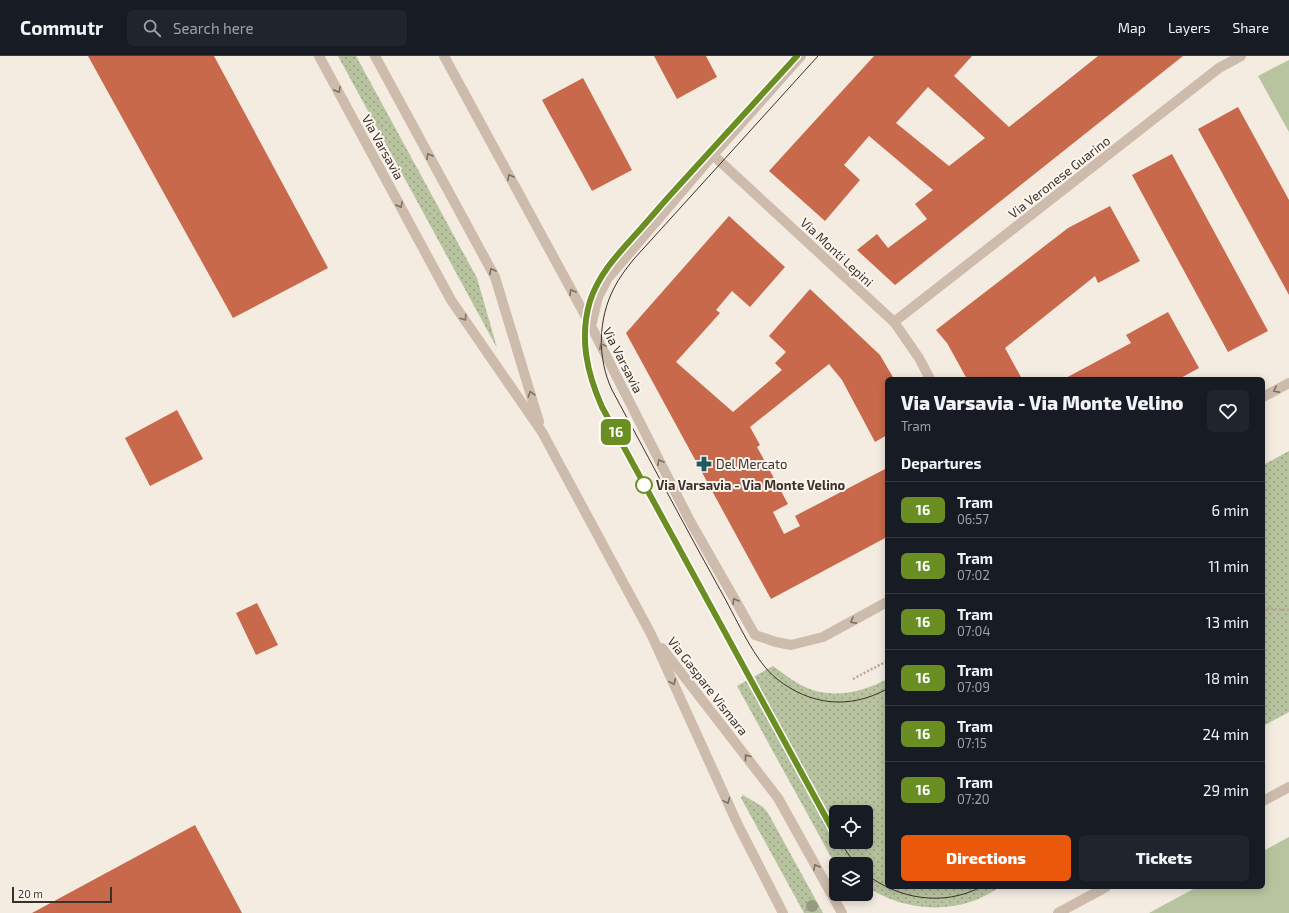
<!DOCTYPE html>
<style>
body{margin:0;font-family:"Exo 2",sans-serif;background:#20242c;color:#f1f3f6;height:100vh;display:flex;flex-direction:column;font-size:15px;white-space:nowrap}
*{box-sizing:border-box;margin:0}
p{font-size:13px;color:#9ea1a6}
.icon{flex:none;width:22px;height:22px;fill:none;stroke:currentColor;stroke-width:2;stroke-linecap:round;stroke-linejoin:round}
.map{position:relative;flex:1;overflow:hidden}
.details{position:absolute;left:885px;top:321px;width:380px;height:512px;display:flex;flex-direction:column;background:#171b24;border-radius:6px;box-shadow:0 2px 10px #0003}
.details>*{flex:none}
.badge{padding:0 8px;border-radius:6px;font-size:14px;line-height:26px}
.fabs{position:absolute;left:829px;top:749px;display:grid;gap:8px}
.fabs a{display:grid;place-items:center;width:44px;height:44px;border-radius:6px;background:#171b24;box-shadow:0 2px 10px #0003;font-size:20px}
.scale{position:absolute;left:12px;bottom:10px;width:100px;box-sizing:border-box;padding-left:4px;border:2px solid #3b302b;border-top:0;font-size:11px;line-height:14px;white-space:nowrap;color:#3b302b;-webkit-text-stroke:3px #fbf5ee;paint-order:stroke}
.map>.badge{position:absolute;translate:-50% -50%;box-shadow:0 0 0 2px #fff}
h2{padding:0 16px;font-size:15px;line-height:36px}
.round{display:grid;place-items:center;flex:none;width:42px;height:42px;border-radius:6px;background:#20242c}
.summary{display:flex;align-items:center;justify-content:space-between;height:68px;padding:0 16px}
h1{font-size:19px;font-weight:800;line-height:30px}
.action{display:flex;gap:8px;margin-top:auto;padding:8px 16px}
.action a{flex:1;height:46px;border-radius:6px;background:#ea580c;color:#fff;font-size:16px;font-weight:800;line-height:46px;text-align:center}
.action a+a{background:#20242c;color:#f1f3f6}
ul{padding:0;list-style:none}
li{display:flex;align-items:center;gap:12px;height:56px;padding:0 16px;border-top:1px solid #363941}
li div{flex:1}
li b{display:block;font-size:15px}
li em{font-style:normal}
li .badge{min-width:44px;font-weight:700;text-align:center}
header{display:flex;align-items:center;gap:24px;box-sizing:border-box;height:56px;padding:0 20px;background:#171b24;border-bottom:1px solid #363941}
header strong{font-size:19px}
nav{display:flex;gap:22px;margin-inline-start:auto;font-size:14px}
.search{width:280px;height:36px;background:#20242c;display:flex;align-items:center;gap:10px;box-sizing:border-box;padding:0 14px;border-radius:6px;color:#9ea1a6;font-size:15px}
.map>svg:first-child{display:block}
.grass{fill:url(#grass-dots);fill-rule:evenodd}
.garden{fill:#b8c4a0}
.building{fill:#c8694b;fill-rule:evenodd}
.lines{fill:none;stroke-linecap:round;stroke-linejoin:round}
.path{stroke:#b9a596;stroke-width:2.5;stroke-dasharray:2 2;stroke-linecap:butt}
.service{stroke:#cdbbac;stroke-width:10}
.minor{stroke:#cdbbac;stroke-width:10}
.tertiary{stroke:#cdbbac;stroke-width:10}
.tram{stroke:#3b302b;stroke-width:1}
.tree{fill:#969b7f}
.oneway{stroke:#7d6f65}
.line-casing{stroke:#fff;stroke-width:9}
.line{stroke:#6b8e23;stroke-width:6}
.stop-dot{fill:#fff;stroke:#6b8e23;stroke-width:2}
.labels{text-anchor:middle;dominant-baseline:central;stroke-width:4;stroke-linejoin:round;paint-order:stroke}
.street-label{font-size:13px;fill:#3b302b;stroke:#fbf5ee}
.poi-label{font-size:13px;fill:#3b302b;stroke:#fbf5ee;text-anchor:start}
.stop-label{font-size:13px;font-weight:bold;fill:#3b302b;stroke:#fbf5ee;text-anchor:start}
</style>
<header>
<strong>Commutr</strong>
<div class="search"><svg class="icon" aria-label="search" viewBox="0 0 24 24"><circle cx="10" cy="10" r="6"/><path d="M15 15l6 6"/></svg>Search here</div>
<nav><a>Map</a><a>Layers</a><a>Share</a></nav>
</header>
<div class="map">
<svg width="1289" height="857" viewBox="0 0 1289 857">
<defs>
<pattern id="grass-dots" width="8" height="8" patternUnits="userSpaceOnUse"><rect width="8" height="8" fill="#b8c4a0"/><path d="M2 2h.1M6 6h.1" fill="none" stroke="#97a083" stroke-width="1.8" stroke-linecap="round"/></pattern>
</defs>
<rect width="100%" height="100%" fill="#f4ebe1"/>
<g class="grass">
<polygon points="338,0 356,0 477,222 497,292"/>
<polygon points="1289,395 1289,656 1263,670 1263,409"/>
<path d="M773,610c9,6 17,13 26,18 29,16 60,10 88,-5v208h114c-10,5 -20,12 -31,15 -34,11 -74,5 -104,-16v-22h-30v2l-99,-180zM836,756h30v30h-30z"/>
<polygon points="743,739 763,751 768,757 823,857 804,857 741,742"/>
</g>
<g class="garden">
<polygon points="1289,4 1289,76 1258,20"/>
<polygon points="1289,781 1289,857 1149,857 1197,831 1263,831 1263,795"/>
</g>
<g class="building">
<polygon points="88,0 214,0 328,212 233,262"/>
<polygon points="654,0 706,0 717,21 677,43"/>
<path d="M874,0h98l-18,20 55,51 89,-71h85l-288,229 -38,-35 20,-16 11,14 39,-29 -12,-15 18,-14 -64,-54 -25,29 16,15 -35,41 -56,-50zM928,31l57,51 -36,28 -53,-43z"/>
<polygon points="583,22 632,114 592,135 542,44"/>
<polygon points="1238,51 1289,144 1289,239 1198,73"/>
<polygon points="1172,98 1268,275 1228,296 1132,119"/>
<polygon points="1110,150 1140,205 1098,227 1095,220 1005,292 1022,323 967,323 947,287 936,274 1068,172"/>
<polygon points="729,160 785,211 750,251 732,235 716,254 720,257 676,306 733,356 782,314 775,307 786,296 769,280 810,233 880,299 894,323 887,323 887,379 875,386 842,324 829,308 750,371 760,389 757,391 788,448 773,456 784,478 800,470 795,460 887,412 887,481 771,543 626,277"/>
<polygon points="1168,256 1199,312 1179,323 1064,323 1131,287 1126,279"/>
<polygon points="177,354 203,403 150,430 125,382"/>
<polygon points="257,547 278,589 256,599 236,557"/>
<polygon points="195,769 242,857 32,857"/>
</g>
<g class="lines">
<g class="path">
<polyline points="1263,552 1289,554"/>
<polyline points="853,623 887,605"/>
</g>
<polyline class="service" points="444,0 591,270"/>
<g class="minor">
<polyline points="801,0 707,106 608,222 598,241 591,270 690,465 755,579 776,586 791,589 823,581 887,546"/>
<polyline points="713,99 894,266 919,302 930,323"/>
<polyline points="894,266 1219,12 1241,0"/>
<polyline points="1263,341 1289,327"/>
<polyline points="1263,745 1289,731"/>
<polyline points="1058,857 1106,831"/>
</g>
<g class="tertiary">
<polyline points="319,0 451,244 542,376 651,578 738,769 783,857"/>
<polyline points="375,0 495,221 539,366"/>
<polyline points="662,592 778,742 842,857"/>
</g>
<g class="tram">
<path d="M797,0c-42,46 -83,92 -125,137 -28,32 -69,68 -82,108 -11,37 -3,72 12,106l234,429"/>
<path d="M818,0l-185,204c-7,9 -14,18 -19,28 -16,31 -17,70 -2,102 37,68 73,137 111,205 14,25 32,67 54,84 33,26 72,31 110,10"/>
<polyline points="840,786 855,808"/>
<path d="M866,818c32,25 77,33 115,13"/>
</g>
</g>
<circle class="tree" cx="812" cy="850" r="6"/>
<defs><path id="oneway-chevron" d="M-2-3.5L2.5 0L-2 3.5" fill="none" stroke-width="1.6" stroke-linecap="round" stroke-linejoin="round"/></defs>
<g class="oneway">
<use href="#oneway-chevron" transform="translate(338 34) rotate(61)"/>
<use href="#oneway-chevron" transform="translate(429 100) rotate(-119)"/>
<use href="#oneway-chevron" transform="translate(510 121) rotate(-119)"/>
<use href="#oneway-chevron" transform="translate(400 149) rotate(61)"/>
<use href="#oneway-chevron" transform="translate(492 215) rotate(-119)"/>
<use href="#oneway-chevron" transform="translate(572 236) rotate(-119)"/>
<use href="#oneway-chevron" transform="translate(464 262) rotate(56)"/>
<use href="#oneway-chevron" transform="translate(602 290) rotate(-118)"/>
<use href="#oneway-chevron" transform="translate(1276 334) rotate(152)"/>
<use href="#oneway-chevron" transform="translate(531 338) rotate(-107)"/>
<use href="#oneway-chevron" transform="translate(660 406) rotate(-117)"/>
<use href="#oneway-chevron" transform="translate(735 545) rotate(-120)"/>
<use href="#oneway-chevron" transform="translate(853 565) rotate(151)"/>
<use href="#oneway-chevron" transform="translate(673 626) rotate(66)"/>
<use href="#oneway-chevron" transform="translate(747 701) rotate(-128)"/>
<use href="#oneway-chevron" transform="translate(727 745) rotate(66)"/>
<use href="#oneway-chevron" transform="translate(816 811) rotate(-119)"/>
</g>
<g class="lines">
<defs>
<path id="line" d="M797,0c-41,45 -82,90 -123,135 -13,14 -25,29 -38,43 -19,21 -37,40 -46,67 -11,37 -3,72 12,106l234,429"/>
</defs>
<use href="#line" class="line-casing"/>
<use href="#line" class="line"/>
</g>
<defs>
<symbol id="pharmacy-bare" viewBox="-9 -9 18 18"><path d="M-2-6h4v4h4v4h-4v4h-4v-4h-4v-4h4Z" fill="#1f5a5e" stroke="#fbf5ee" stroke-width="2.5" paint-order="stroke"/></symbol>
</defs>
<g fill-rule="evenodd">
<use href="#pharmacy-bare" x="693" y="397" width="22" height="22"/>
</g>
<circle class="stop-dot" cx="644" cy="429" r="8"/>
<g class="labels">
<g class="street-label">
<text transform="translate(383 91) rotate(61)">Via Varsavia</text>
<text transform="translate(1059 121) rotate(-38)">Via Veronese Guarino</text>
<text transform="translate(837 196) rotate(43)">Via Monti Lepini</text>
<text transform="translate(623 304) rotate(63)">Via Varsavia</text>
<text transform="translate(708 630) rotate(52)">Via Gaspare Vismara</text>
</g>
<g class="poi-label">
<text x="716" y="408">Del Mercato</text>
</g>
<g class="stop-label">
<text x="656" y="429">Via Varsavia - Via Monte Velino</text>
</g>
</g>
</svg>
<div class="fabs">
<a><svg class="icon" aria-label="locate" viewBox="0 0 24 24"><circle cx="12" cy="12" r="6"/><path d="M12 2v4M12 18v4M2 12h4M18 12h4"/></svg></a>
<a><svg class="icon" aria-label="layers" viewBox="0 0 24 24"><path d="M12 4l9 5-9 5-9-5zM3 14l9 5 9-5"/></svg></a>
</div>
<div class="scale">20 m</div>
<b class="badge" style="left:616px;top:376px;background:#6b8e23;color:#fff">16</b>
<section class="details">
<div class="summary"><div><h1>Via Varsavia - Via Monte Velino</h1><p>Tram</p></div><a class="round"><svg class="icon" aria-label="heart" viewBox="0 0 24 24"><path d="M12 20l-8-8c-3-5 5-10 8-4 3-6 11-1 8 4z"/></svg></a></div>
<h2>Departures</h2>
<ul>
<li><span class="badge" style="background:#6b8e23;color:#fff">16</span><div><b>Tram</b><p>06:57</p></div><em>6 min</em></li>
<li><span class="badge" style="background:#6b8e23;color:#fff">16</span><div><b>Tram</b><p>07:02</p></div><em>11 min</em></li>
<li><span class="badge" style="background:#6b8e23;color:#fff">16</span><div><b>Tram</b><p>07:04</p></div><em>13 min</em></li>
<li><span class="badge" style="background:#6b8e23;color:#fff">16</span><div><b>Tram</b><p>07:09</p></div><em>18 min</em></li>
<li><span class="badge" style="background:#6b8e23;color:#fff">16</span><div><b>Tram</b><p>07:15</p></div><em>24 min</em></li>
<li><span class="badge" style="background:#6b8e23;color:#fff">16</span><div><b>Tram</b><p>07:20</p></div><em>29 min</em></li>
</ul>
<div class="action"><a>Directions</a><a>Tickets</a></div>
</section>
</div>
